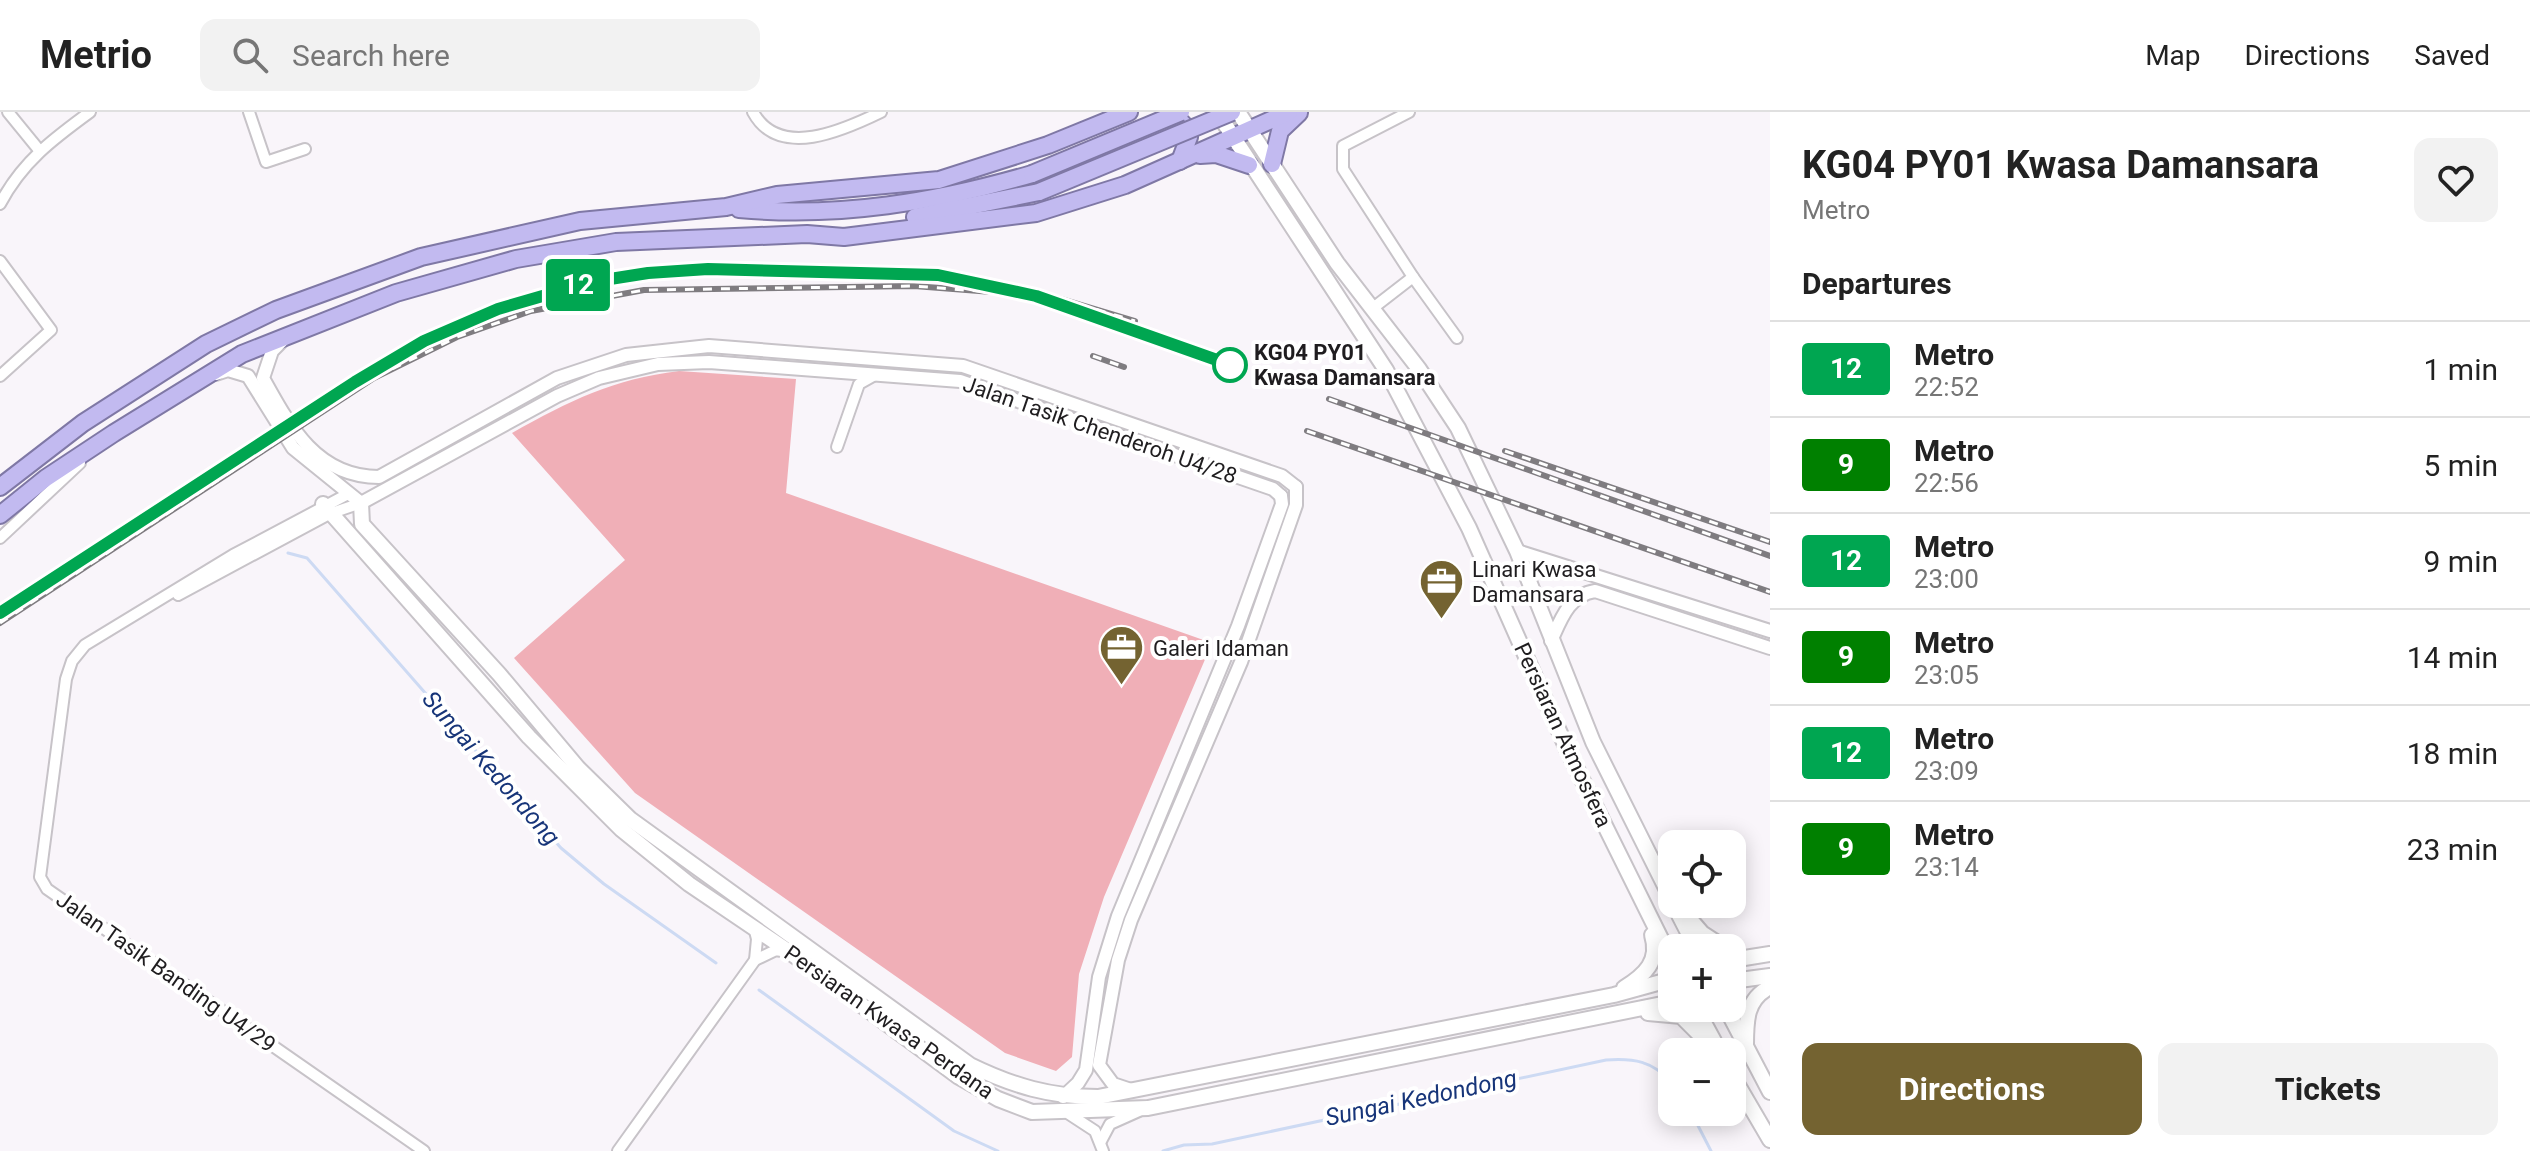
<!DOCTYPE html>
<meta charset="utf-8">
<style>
body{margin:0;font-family:Roboto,sans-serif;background:#f2f2f2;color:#222;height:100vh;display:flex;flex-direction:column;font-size:30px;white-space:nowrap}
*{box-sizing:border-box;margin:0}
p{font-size:26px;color:#767676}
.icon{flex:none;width:44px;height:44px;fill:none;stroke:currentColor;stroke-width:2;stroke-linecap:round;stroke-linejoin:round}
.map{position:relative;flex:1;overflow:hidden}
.drawer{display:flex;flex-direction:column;background:#fff;width:760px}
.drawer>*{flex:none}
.badge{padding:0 16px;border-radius:6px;font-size:28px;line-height:52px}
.buttons{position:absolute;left:1658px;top:718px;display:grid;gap:16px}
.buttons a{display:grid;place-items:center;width:88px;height:88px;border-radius:16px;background:#fff;box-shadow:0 4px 20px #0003;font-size:40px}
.map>.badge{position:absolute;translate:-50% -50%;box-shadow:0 0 0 4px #fff}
h2{padding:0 32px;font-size:30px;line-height:72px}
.round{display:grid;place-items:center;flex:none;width:84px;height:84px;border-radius:16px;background:#f2f2f2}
.headline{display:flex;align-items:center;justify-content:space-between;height:136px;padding:0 32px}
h1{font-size:38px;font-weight:700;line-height:60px}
.cta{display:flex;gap:16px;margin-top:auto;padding:16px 32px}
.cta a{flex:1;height:92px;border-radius:16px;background:#746331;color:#fff;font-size:32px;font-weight:700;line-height:92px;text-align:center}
.cta a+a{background:#f2f2f2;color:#222}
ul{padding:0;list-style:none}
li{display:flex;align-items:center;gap:24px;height:96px;padding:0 32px;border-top:2px solid #e0e0e0}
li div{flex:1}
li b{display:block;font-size:30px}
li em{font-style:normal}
li .badge{min-width:88px;font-weight:700;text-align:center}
header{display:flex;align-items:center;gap:48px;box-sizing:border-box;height:112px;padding:0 40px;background:#fff;border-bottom:2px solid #e0e0e0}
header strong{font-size:38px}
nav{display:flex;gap:44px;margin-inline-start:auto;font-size:28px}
.search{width:560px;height:72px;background:#f2f2f2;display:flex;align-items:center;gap:20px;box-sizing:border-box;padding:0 28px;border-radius:16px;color:#767676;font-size:30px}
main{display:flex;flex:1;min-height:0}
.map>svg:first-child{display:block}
.green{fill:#f0afb7}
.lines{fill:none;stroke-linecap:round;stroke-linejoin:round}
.stream{stroke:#cddaf3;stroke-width:3}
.minor-casing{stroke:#c7c3c8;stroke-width:14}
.tertiary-casing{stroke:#c7c3c8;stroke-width:16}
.secondary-casing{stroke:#c7c3c8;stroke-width:18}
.trunk-casing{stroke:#7f78a5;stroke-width:20}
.minor{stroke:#fff;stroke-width:10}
.tertiary{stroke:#fff;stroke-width:12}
.secondary{stroke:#fff;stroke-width:14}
.trunk{stroke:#c2baf0;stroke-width:16}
.rail-casing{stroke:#7f7c80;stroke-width:6}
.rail{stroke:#fff;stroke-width:3;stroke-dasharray:9;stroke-linecap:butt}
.trunk-bridge-casing{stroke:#7f78a5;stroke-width:20;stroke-linecap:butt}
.trunk-bridge{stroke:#c2baf0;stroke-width:16}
.line-casing{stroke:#fff;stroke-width:18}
.line{stroke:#00a651;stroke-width:12}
.stop-dot{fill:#fff;stroke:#00a651;stroke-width:4}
.labels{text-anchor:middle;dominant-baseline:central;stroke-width:8;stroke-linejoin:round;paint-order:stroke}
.stop-label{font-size:22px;font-weight:bold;fill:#1f1d1f;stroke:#fff;text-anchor:start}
.street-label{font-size:22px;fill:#1f1d1f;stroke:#fff}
.poi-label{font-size:22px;fill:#1f1d1f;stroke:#fff;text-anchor:start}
.water-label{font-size:24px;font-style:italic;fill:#173579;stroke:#fff}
</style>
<header>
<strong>Metrio</strong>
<div class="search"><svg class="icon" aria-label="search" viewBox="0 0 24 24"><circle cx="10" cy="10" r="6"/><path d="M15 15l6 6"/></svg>Search here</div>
<nav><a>Map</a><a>Directions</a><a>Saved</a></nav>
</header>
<main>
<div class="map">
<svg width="1770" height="1039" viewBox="0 0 1770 1039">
<rect width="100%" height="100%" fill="#f9f5fa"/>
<path class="green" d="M679,259l117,8 -10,114 426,150 -108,254 -25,77 -7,83 -16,14 -51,-18 -370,-260 -121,-135 111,-98 -113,-127c57,-32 101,-54 167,-62z"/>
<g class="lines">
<g class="stream">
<polyline points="288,441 307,446 561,736 604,772 716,851"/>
<polyline points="759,878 954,1019 998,1039"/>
<polyline points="1691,1000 1711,1039"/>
<path d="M1163,1039l21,-6 28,-1 394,-84c29,-2 45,1 66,22"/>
</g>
<defs>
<g id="minor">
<polyline points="8,0 39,38"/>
<polyline points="249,0 266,50 305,37"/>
<path d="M753,0c26,48 91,18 128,0"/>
<path d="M0,92c22,-42 53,-65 90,-92"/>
<polyline points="0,149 51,218 0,264"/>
<polyline points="1413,165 1457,226"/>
<polyline points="1373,196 1413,165 1343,57 1343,34 1409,0"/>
<polyline points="837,335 859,272 875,263"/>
<polyline points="348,382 233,443 85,533 72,549 66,567 40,765 47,777 424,1039"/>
<polyline points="0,426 80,351"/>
<polyline points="178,483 329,402 361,391"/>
<polyline points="754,815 757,827 755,848"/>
<polyline points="1069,1002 1095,1019 1103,1039"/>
<polyline points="1101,1029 1110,1012 1139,999"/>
<polyline points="618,1039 755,848 776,838 787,840"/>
</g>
<g id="tertiary">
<path d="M284,227l-12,12 -9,27c27,49 54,99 116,99l178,-99 69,-23 83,-9 254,20 319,110 14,11"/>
<polyline points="216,262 228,258 248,264 293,336 361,391 557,284 599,266 658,252 709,250 960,269 1273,377 1281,384"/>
<polyline points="1517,439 1770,519"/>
<path d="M1551,529c10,-22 18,-46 44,-50l175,57"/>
<polyline points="1131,978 1113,972 1099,953 1118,848 1131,808 1241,550 1296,393 1296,375"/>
<polyline points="1063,985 1078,971 1086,958 1099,865 1118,804 1238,514 1282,392 1281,384"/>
</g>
<g id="secondary">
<polyline points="1217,0 1386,258 1469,416 1567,637 1672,849"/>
<polyline points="1238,0 1337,151 1419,257 1458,316 1517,439 1593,630 1672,788"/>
<path d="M361,391l1,21 137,150 79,94 52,51 340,246c43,21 81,32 128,32l516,-102 58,-16"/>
<polyline points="323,392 529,625 621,717 689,772 791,841 959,965 998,987 1032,1000 1148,996 1672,890"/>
<polyline points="1677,792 1702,821 1725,836"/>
<polyline points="1679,803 1696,836"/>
<polyline points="1732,848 1770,842"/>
<polyline points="1732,869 1770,864"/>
<path d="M1624,876c21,-13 36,-27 28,-53"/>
<polyline points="1696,896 1714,929"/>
<polyline points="1726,896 1770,980"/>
<polyline points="1648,901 1681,904 1717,940"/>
<path d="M1746,933c0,-24 0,-46 24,-58"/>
<polyline points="1732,963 1770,1028"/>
</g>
<g id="trunk">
<polyline points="1170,0 1183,12 1189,25 1180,49"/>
<polyline points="1200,43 1216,42 1249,53"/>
<polyline points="1272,52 1280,19 1299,1"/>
<path d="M739,97c101,9 197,-7 293,-35"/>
<polyline points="915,105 1039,80"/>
<polyline points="0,375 83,311 206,232 276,198 421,145 580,109 726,95 777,83 939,68 1048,33 1129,0"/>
<polyline points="0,403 46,366 114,321 242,242 396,181 516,147 616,130 807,122 844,125 1036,101 1125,73 1289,0"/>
</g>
</defs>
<use href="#minor" class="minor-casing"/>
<use href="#tertiary" class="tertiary-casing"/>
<use href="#secondary" class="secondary-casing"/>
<use href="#trunk" class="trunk-casing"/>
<use href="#minor" class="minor"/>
<use href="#tertiary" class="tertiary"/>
<use href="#secondary" class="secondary"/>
<use href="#trunk" class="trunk"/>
<defs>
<g id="rail">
<path d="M494,198c104,-40 211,-41 321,-39 51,0 102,-1 153,9"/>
<polyline points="1093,244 1124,255"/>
<polyline points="1329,287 1770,444"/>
<polyline points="1307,319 1770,480"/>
<polyline points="1505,339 1770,430"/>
<polyline points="0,511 374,266 457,225 531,199 644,178 914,174 1055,185 1135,209"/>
</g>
</defs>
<use href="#rail" class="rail-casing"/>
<use href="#rail" class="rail"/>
<defs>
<g id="trunk-bridge">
<polyline points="1032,62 1181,0"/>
<polyline points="1039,80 1232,0"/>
</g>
</defs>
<use href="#trunk-bridge" class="trunk-bridge-casing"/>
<use href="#trunk-bridge" class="trunk-bridge"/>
</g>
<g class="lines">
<defs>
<polyline id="line" points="0,501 355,270 424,229 498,197 591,170 648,161 708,157 938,163 1036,184 1231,253"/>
</defs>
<use href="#line" class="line-casing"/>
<use href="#line" class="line"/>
</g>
<defs>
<symbol id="office-pin" viewBox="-11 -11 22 30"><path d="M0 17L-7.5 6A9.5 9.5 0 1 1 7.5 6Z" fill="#746331" stroke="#fff"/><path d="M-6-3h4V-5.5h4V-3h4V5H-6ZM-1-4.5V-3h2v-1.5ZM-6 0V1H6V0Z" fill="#fff"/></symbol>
</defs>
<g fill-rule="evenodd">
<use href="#office-pin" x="1416" y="444" width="51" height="69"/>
<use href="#office-pin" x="1096" y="510" width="51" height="69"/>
</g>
<circle class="stop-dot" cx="1230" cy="253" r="16"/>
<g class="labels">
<g class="stop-label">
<text x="1254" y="240">KG04 PY01<tspan x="1254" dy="25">Kwasa Damansara</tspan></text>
</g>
<g class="street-label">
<text transform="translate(1100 318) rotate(19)">Jalan Tasik Chenderoh U4/28</text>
<text transform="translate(1563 623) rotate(65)">Persiaran Atmosfera</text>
<text transform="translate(166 860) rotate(35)">Jalan Tasik Banding U4/29</text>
<text transform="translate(889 910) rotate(35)">Persiaran Kwasa Perdana</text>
</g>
<g class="poi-label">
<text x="1472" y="457">Linari Kwasa<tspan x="1472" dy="25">Damansara</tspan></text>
<text x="1153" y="536">Galeri Idaman</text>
</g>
<g class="water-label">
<text transform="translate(491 656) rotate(49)">Sungai Kedondong</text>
<text transform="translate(1421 986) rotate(-12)">Sungai Kedondong</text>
</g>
</g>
</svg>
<div class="buttons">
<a><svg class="icon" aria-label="locate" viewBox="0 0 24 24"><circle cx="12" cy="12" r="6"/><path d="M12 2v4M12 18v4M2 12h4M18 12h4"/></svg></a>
<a>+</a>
<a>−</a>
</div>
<b class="badge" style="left:578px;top:173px;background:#00a651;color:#fff">12</b>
</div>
<section class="drawer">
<div class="headline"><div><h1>KG04 PY01 Kwasa Damansara</h1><p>Metro</p></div><a class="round"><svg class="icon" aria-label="heart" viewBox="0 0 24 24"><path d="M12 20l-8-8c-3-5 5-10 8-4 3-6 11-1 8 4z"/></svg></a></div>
<h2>Departures</h2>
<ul>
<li><span class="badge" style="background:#00a651;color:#fff">12</span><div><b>Metro</b><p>22:52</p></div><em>1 min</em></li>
<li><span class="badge" style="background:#008000;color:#fff">9</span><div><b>Metro</b><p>22:56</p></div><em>5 min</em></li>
<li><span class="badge" style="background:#00a651;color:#fff">12</span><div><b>Metro</b><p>23:00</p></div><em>9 min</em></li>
<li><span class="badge" style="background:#008000;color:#fff">9</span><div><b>Metro</b><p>23:05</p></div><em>14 min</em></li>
<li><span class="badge" style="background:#00a651;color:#fff">12</span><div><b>Metro</b><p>23:09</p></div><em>18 min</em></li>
<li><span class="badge" style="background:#008000;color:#fff">9</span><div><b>Metro</b><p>23:14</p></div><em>23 min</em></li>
</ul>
<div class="cta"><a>Directions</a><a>Tickets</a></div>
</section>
</main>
